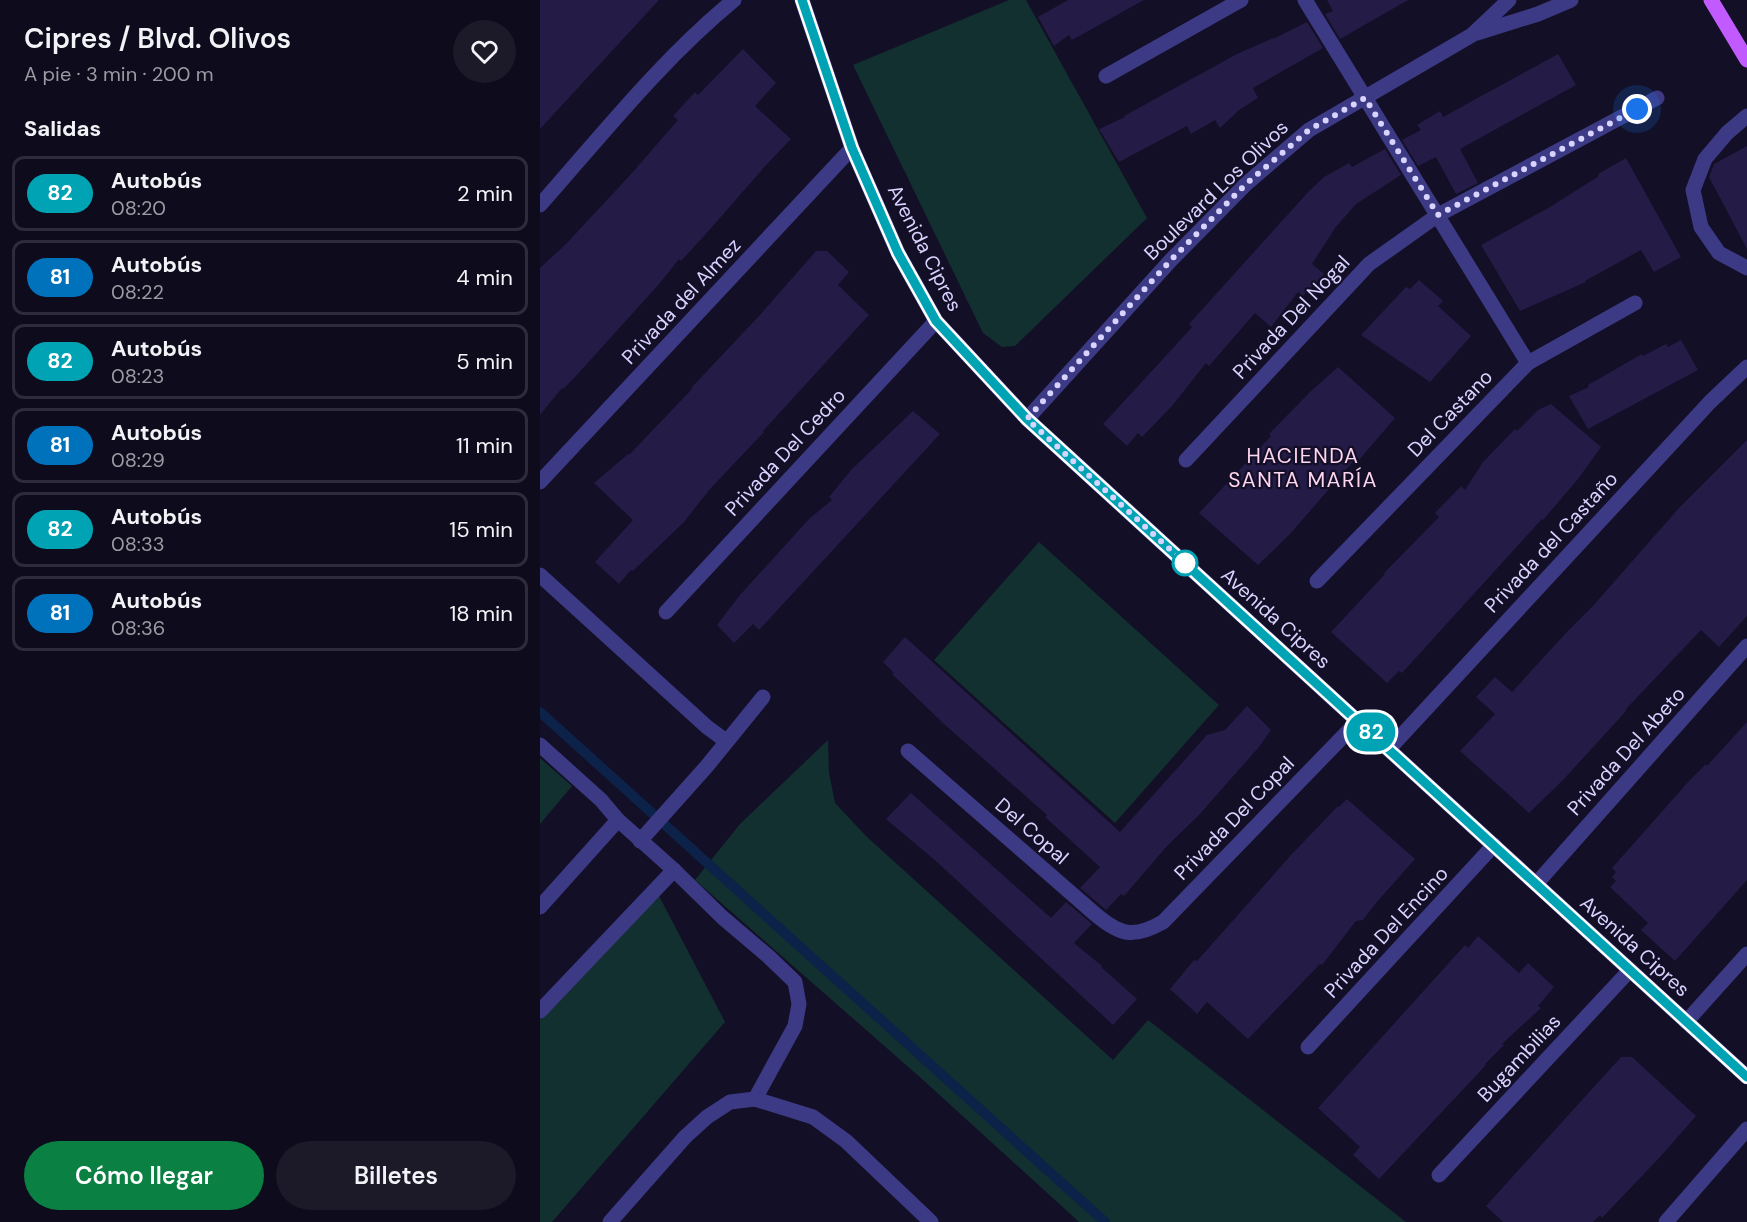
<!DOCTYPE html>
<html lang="es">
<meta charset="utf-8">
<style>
body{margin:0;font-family:"DM Sans",sans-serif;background:#1c1929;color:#f1f3f6;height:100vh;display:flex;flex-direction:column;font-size:22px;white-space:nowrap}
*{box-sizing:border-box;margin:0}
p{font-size:20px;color:#9b9ba3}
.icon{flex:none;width:33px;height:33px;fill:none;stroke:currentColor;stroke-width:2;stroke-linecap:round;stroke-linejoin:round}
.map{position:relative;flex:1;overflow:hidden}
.drawer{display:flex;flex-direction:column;background:#0e0b1c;width:540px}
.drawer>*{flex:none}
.badge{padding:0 12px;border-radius:20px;font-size:21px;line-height:39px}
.you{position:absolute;width:30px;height:30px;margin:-15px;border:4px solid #fff;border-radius:50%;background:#1a73e8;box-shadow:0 0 0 9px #1a73e833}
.map>.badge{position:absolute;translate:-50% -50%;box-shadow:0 0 0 3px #fff}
h2{padding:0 24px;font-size:22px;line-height:54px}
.round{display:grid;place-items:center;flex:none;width:63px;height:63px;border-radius:32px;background:#1c1929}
.summary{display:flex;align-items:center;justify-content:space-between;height:102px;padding:0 24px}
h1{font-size:28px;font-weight:600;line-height:45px}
.cta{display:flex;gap:12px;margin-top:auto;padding:12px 24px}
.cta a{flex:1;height:69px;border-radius:36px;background:#0b8043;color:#fff;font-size:24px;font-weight:600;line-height:69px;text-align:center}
.cta a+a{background:#1c1929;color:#f1f3f6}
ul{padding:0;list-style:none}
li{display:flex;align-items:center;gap:18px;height:75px;margin:0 12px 9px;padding:0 12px;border:3px solid #2e2b3b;border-radius:12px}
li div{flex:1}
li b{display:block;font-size:22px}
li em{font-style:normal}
li .badge{min-width:66px;font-weight:700;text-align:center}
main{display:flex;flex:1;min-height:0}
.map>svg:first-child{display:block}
.green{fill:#12302f}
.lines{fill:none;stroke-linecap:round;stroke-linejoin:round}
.stream{stroke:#0c2248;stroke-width:10}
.building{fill:#241b47}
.minor{stroke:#3d3a85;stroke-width:15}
.major{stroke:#c25bff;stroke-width:15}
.line-casing{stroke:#fff;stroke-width:14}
.line{stroke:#00a3b4;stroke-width:9}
.walk{stroke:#d9d4ff;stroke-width:6;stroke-dasharray:0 10.8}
.stop-dot{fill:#fff;stroke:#00a3b4;stroke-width:3}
.labels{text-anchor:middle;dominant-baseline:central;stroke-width:4.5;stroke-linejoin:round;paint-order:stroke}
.street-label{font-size:20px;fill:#d9d4ff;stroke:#130f26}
.neighbourhood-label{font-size:21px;letter-spacing:1.5px;fill:#ffd6f0;stroke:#130f26}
</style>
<main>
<section class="drawer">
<div class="summary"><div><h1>Cipres / Blvd. Olivos</h1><p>A pie · 3 min · 200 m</p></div><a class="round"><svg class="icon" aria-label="heart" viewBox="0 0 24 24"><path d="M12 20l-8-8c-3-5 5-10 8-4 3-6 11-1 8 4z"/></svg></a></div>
<h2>Salidas</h2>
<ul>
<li><span class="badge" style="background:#00a3b4;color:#fff">82</span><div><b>Autobús</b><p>08:20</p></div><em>2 min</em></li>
<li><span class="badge" style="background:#0072bc;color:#fff">81</span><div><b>Autobús</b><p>08:22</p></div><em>4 min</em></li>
<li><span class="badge" style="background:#00a3b4;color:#fff">82</span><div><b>Autobús</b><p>08:23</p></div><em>5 min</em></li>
<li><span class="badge" style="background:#0072bc;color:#fff">81</span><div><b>Autobús</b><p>08:29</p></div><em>11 min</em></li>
<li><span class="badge" style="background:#00a3b4;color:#fff">82</span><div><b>Autobús</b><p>08:33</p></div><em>15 min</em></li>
<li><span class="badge" style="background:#0072bc;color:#fff">81</span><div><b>Autobús</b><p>08:36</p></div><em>18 min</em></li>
</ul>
<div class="cta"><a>Cómo llegar</a><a>Billetes</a></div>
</section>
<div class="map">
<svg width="1207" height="1222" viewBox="0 0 1207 1222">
<rect width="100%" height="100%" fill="#130f26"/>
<g class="green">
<polygon points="469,0 486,0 607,218 475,346 462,347 443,333 313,65"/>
<polygon points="499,542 679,705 575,823 394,660"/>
<polygon points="288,740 289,773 295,803 326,836 573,1060 608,1020 866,1222 539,1222 382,1079 155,880 200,824"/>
<polygon points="0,758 32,786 0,824"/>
<polygon points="119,896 185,1022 12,1222 0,1222 0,1017"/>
</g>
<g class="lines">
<polyline class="stream" points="0,712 565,1222"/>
</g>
<g class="building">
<polygon points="0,0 119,0 0,129"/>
<polygon points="528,0 604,0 532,40 529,35 514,46 498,17"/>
<polygon points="787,0 868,0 800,39 785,14 793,11"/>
<polygon points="767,22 783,48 713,88 718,98 699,110 680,128 675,120 651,134 647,126 579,162 559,129 585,117 584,116 697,54 733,38 733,39"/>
<polygon points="203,49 236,83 215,106 251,139 228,163 165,235 141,261 139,259 120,283 36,376 23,389 22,388 0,415 0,268 25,245 92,173 138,120 133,116 155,92 158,95"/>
<polygon points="1018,54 1036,85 920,149 938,183 916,194 896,157 878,166 862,140 881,130 877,125 900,111 903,117"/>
<polygon points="1207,146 1207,249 1169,177 1174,164"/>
<polygon points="845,149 861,175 816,204 795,228 772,264 784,274 763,296 758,292 731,327 715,313 669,366 666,363 632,406 602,437 598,433 587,446 563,424 633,348 652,327 649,324 769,191 784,177 809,163 812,167"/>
<polygon points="1086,158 1141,257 1114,272 1101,250 1045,281 1046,282 980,311 941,245 1010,207 1059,176 1058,174"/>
<polygon points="276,251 287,251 309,272 298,285 329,315 223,431 224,432 170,489 144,522 93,571 91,570 79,584 55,562 93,520 54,483 88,454 89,455 152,389 151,388 219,316"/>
<polygon points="879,280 903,301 898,306 931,336 890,382 821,335 866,287 870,289"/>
<polygon points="1141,340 1158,370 1048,429 1029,396 1049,387 1048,385 1102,354 1103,356 1126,344 1128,347"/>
<polygon points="798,367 855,418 819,460 817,457 750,534 718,565 659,513 731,436 729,434 769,393"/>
<polygon points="1011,404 1061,447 1038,479 1003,520 1002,519 862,673 859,671 847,683 791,632 845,574 844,573 899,517 895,513 921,486 925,490 943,462 975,429 977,431 998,410"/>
<polygon points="373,411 400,434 219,630 213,624 194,643 177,625 199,596 270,518 292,500 289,497 312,469"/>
<polygon points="1207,440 1207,616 1179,647 1161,630 1086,709 1087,710 1024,779 989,813 920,751 955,714 936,697 955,677 972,692 1024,635 1052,607 1139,508"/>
<polygon points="365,637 580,832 667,735 685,730 707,706 731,730 719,747 659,815 628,845 584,896 581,894 566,910 540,888 560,867 505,817 507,815 404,724 352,674 354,673 343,662"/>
<polygon points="1207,722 1207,880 1135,961 1101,930 1108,923 1070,887 1076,881 1072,877 1076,872 1072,868 1150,780 1166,764 1167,766"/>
<polygon points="371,793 511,918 526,902 552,924 534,943 562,966 561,967 597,999 573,1025 397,862 346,819"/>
<polygon points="807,799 875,859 836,903 823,920 816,921 782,965 780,964 708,1039 667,1002 657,1014 630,989 654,960 657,961 751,855 798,806 799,807"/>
<polygon points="938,936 979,973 988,963 1014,987 998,1006 1001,1008 962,1044 964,1045 945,1064 946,1065 839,1179 813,1155 820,1147 778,1108 925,945 928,948"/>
<polygon points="1081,1057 1092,1057 1156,1116 1121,1156 1062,1218 1060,1215 1053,1222 963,1222 946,1206"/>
</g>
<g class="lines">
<g class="minor">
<polyline points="262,0 312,148 358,253 396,321 487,419 1207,1077"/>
<polyline points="765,0 988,363"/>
<polyline points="937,33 998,14 1031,0"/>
<polyline points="566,76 701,0"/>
<polyline points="1207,116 1187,133 1165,159 1153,190 1161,227 1179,253 1207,268"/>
<path d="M0,205c62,-70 121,-145 194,-205"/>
<polyline points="487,419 631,260 706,184 769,130 932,35 969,0"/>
<polyline points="646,460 829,264 898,215 1117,98"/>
<polyline points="0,482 312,148"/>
<polyline points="0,575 167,727 186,741"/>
<polyline points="777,581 988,363 1095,303"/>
<polyline points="126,612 396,321"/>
<polyline points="0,745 61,800 78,820 134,870 182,917 229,957 255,982 259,1004 255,1026 215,1099"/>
<polyline points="849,749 1170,402 1207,367"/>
<path d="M368,751l187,163c25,21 38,25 68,8l195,-201"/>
<polyline points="100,841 167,766 223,697"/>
<polyline points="996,884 1207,646"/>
<polyline points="0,907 78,820"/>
<polyline points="0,1011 134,870"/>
<polyline points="1146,1022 1207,954"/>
<polyline points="768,1047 954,845"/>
<polyline points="899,1175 1090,970"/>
<polyline points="70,1222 145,1137 167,1117 190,1102 215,1099 273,1117 306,1141 391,1222"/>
<polyline points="1126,1222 1207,1129"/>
</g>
<polyline class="major" points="1171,0 1207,60"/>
</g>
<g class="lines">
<defs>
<polyline id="line" points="262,0 312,148 358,253 396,321 487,419 1207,1077"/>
</defs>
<use href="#line" class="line-casing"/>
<use href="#line" class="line"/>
<polyline class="walk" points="645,563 487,419 631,260 706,184 769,130 825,98 898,215 1097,109"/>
</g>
<circle class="stop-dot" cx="645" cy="563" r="12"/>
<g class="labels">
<g class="street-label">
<text transform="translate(676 190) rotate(-44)">Boulevard Los Olivos</text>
<text transform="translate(385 248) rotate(63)">Avenida Cipres</text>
<text transform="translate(141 301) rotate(-47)">Privada del Almez</text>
<text transform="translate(751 317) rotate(-47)">Privada Del Nogal</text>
<text transform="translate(910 413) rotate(-46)">Del Castano</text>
<text transform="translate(245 452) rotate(-47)">Privada Del Cedro</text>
<text transform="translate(1011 542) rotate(-47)">Privada del Castaño</text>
<text transform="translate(736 618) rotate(42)">Avenida Cipres</text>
<text transform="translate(1086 751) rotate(-48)">Privada Del Abeto</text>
<text transform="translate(694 818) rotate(-46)">Privada Del Copal</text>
<text transform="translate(492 831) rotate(41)">Del Copal</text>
<text transform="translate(846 932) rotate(-47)">Privada Del Encino</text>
<text transform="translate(1095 946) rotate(42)">Avenida Cipres</text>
<text transform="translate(979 1058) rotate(-47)">Bugambilias</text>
</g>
<g class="neighbourhood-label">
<text x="763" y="456">HACIENDA<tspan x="763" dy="24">SANTA MARÍA</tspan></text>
</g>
</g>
</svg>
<div class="you" style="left:1097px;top:109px"></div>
<b class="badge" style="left:831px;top:732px;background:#00a3b4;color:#fff">82</b>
</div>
</main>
